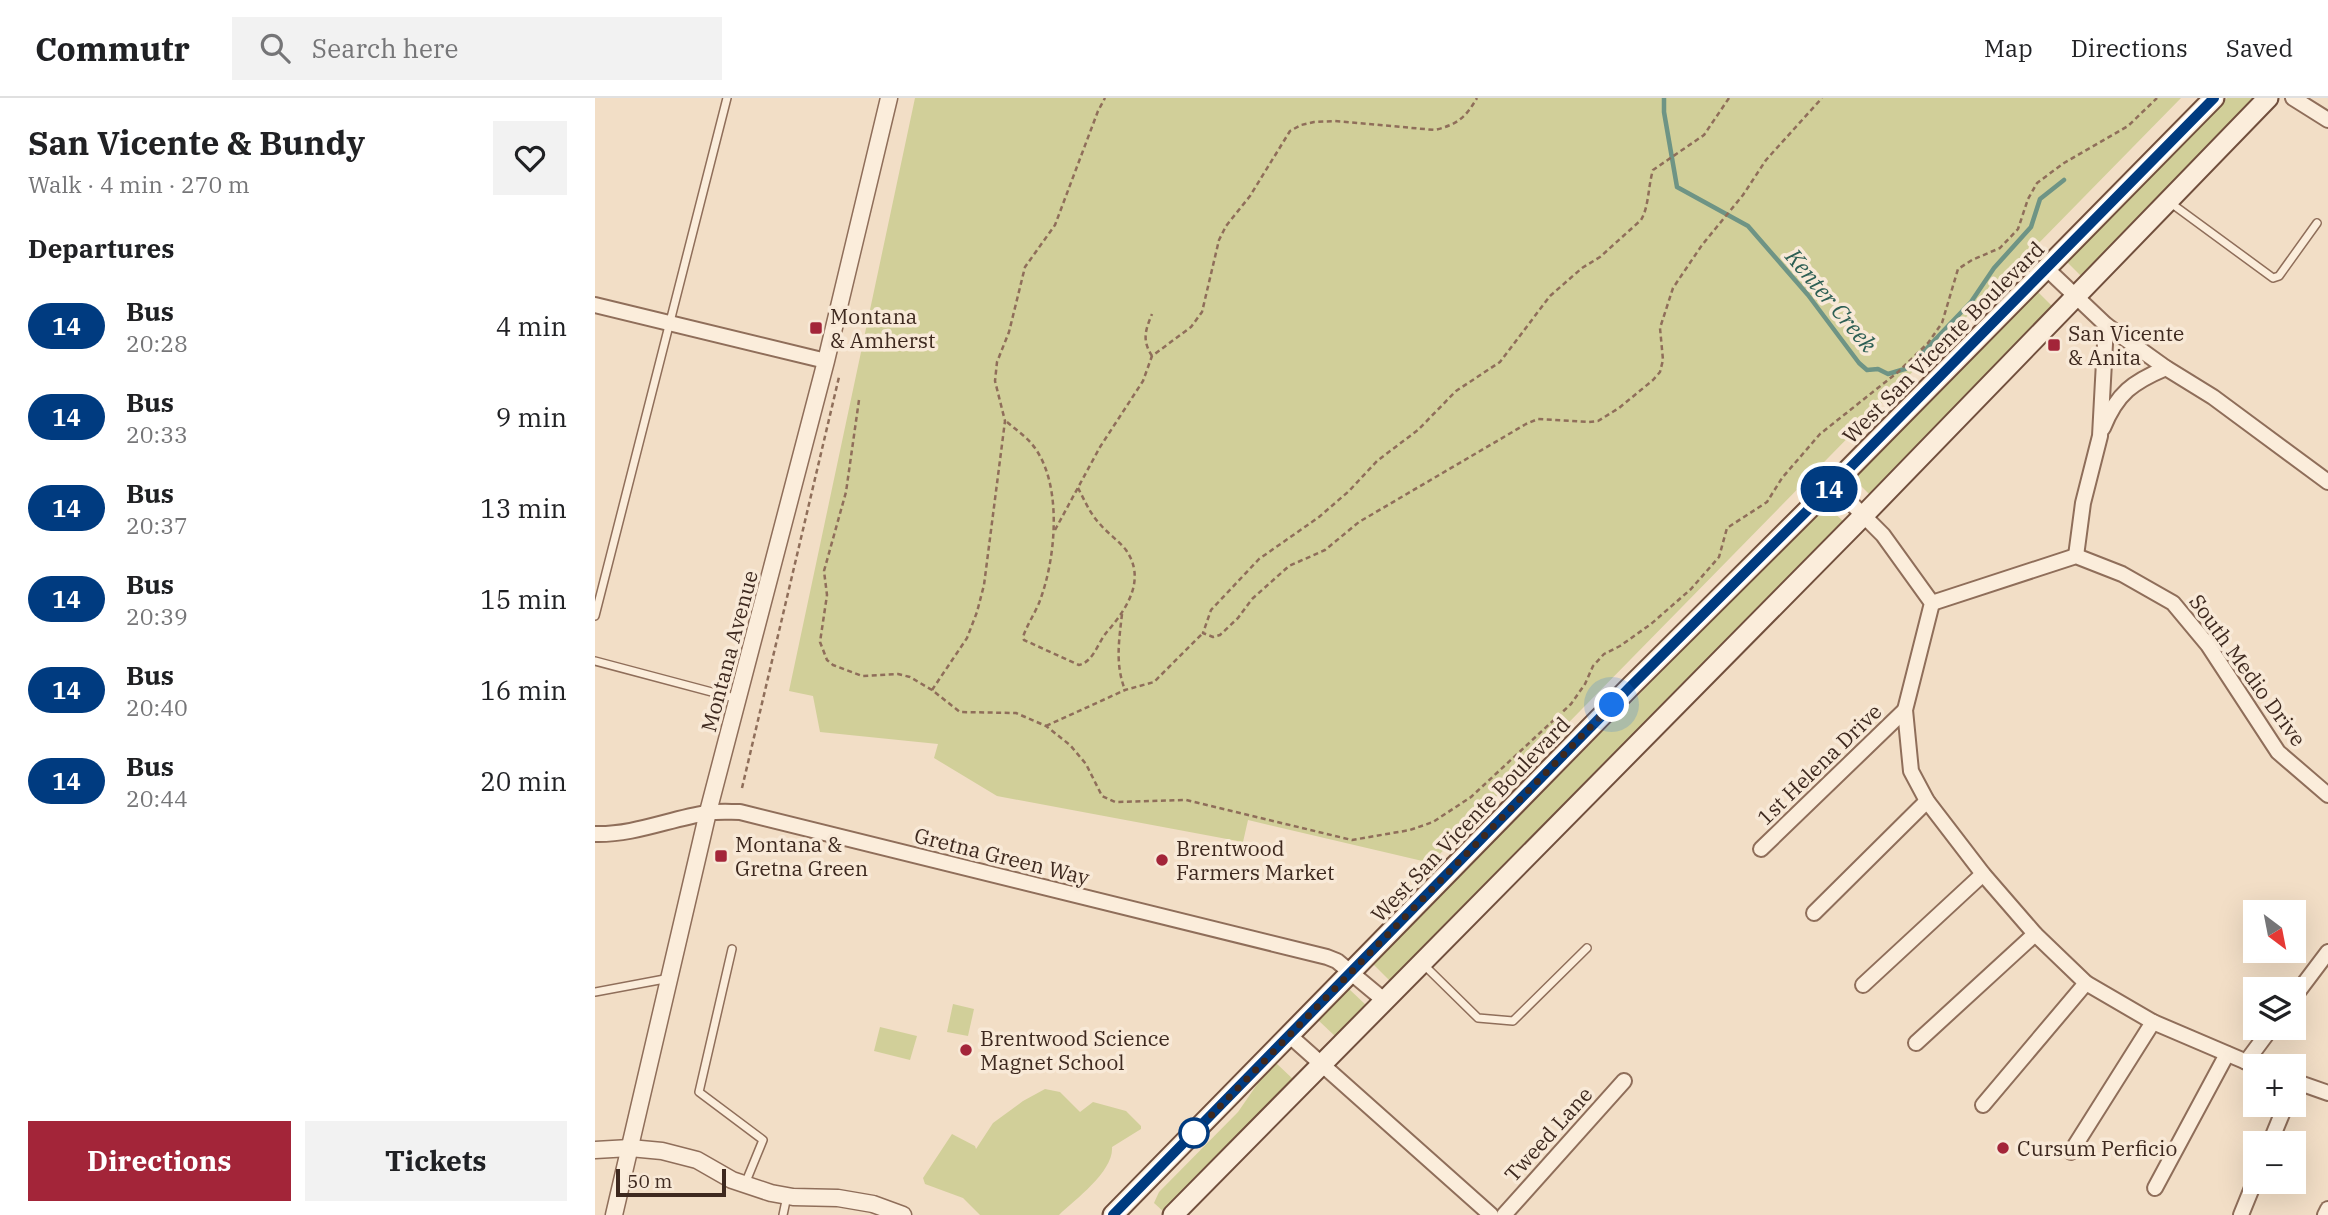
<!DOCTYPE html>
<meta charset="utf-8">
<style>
body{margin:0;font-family:"IBM Plex Serif",serif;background:#f2f2f2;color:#202124;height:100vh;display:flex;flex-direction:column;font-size:26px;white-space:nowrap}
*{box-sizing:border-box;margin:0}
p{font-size:23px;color:#757577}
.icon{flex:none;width:38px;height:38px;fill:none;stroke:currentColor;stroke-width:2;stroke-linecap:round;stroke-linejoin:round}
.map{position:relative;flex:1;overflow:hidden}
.side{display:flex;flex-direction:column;background:#fff;width:595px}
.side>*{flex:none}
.badge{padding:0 14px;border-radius:23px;font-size:24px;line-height:46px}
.needle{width:46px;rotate:148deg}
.fabs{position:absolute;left:1648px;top:802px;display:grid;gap:14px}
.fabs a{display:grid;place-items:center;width:63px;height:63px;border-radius:0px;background:#fff;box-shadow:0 7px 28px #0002;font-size:35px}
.scale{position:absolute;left:21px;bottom:18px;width:110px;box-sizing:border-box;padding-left:7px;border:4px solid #3e291f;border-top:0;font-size:19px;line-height:24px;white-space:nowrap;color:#3e291f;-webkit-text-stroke:5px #f8e9d7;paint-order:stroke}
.you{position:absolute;width:35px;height:35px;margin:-18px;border:5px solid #fff;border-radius:50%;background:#1a73e8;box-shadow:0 0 0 10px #1a73e833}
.map>.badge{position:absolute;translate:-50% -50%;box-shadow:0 0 0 4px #fff}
h2{padding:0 28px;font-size:26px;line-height:63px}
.round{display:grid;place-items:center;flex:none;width:74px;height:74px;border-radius:0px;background:#f2f2f2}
.summary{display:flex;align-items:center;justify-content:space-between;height:119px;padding:0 28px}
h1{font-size:33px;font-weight:700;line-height:52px}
.button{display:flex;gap:14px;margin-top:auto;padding:14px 28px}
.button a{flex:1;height:80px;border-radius:0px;background:#a32539;color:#fff;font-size:28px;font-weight:700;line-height:80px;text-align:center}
.button a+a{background:#f2f2f2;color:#202124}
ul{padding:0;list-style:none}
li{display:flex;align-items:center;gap:21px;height:91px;padding:0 28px}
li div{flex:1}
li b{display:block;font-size:26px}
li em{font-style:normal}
li .badge{min-width:77px;font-weight:700;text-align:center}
header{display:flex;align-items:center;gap:42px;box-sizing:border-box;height:98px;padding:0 35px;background:#fff;border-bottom:2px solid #e0e0e0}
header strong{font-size:33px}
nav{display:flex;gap:38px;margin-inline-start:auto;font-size:24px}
.search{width:490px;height:63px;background:#f2f2f2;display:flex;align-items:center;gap:18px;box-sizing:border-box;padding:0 24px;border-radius:0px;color:#757577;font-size:26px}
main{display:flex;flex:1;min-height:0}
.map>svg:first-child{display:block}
.green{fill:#d1cf99}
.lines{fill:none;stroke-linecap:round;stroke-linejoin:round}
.stream{stroke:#6e9485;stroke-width:4.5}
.service-casing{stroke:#8f6e5a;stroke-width:10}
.minor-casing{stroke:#8f6e5a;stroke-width:18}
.tertiary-casing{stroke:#8f6e5a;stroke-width:19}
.secondary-casing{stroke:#714f3d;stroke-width:23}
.path{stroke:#8f6e5a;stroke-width:2.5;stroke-dasharray:5 3.5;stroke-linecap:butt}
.service{stroke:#fbeddb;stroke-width:7}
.minor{stroke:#fbeddb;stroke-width:14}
.tertiary{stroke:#fbeddb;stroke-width:16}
.secondary{stroke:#fbeddb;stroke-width:19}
.line-casing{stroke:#fff;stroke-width:16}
.line{stroke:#003b80;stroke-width:10}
.walk{stroke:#3e291f;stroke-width:7;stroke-dasharray:0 12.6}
.poi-dot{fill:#a32539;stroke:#f8e9d7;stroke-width:2.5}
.stop-dot{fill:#fff;stroke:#003b80;stroke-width:3.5}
.labels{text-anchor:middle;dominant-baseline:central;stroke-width:7;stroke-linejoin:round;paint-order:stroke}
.poi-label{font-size:21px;fill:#3e291f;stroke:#f8e9d7;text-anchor:start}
.street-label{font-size:21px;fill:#3e291f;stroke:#f8e9d7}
.water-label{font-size:23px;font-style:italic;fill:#2d5f54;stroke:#f8e9d7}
</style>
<header>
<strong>Commutr</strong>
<div class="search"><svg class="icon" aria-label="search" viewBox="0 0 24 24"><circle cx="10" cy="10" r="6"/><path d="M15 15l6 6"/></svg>Search here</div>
<nav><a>Map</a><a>Directions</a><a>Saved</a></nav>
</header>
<main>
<section class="side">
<div class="summary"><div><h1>San Vicente &amp; Bundy</h1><p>Walk · 4 min · 270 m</p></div><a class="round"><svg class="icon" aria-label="heart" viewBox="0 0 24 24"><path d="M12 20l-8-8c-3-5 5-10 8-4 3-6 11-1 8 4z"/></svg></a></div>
<h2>Departures</h2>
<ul>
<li><span class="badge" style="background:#003b80;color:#fff">14</span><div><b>Bus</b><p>20:28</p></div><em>4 min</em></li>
<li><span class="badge" style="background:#003b80;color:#fff">14</span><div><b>Bus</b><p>20:33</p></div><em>9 min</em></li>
<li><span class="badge" style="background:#003b80;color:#fff">14</span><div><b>Bus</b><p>20:37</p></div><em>13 min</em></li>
<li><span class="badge" style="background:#003b80;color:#fff">14</span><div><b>Bus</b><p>20:39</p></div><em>15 min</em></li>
<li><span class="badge" style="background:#003b80;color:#fff">14</span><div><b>Bus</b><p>20:40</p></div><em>16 min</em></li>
<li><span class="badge" style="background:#003b80;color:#fff">14</span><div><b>Bus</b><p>20:44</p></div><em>20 min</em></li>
</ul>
<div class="button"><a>Directions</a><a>Tickets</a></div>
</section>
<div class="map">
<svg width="1733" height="1117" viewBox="0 0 1733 1117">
<rect width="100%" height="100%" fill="#f2dec6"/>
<g class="green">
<polygon points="320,0 1586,0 836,765 653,722 648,744 402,698 339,660 343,646 225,634 218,598 194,593"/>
<polygon points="1632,0 1665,0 1488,180 1471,163"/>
<polygon points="1442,193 1459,210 1275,397 1257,379"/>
<polygon points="1231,407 1249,424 796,884 778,866"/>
<polygon points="754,891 772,908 741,939 723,922"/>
<polygon points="358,906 379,911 373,938 352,934"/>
<polygon points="285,929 322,938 315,962 279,953"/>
<polygon points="681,965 699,982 569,1114 559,1105 564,1094 643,1014 663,985"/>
<path d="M450,991l15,3 20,20 13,-10 33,9 15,15v3l-29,18c2,24 -36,52 -53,68h-79l-17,-17 -38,-14 -2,-6 29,-44 23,12 1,3 17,-26 30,-22z"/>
</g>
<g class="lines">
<polyline class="stream" points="1069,0 1069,14 1082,89 1153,128 1213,197 1264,265 1272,272 1283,271 1293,276 1313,270 1376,204 1399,170 1436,129 1445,101 1469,82"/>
<defs>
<g id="service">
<polyline points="1573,103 1678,180 1684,178 1722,125"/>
<polyline points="0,518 132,0"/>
<polyline points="0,563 143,601"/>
<polyline points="137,851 104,994 168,1042 150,1086"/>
<polyline points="829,867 883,920 918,923 992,850"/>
<polyline points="0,894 75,880"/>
<polyline points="188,1117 192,1098"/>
</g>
<g id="minor">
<polyline points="1698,0 1733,22"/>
<polyline points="1452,171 1511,227 1571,270 1618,299 1733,384"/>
<polyline points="0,207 231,263"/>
<path d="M1508,330c14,-35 30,-46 63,-60"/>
<polyline points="1238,387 1288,437 1337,505 1310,612 1316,673 1332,703 1388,776 1440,836 1491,885 1558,924 1661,968"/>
<polyline points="1481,458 1488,405 1505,338 1511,227"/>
<polyline points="1337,505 1481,458 1527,476 1578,505 1613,547 1683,654 1733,697"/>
<path d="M0,736c39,1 74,-15 112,-21 10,-2 22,-1 33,-1l587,145 10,4 48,40"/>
<polyline points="1166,751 1310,612"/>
<polyline points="1219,815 1332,703"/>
<polyline points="1268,887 1388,776"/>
<polyline points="1699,899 1733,854"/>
<polyline points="695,938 896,1117"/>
<polyline points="1321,945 1440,836"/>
<polyline points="1651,964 1677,929"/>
<polyline points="1699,983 1733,995"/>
<polyline points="1388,1007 1491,885"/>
<polyline points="1675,1045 1691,1006"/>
<polyline points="1476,1054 1558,924"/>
<polyline points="1560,1090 1632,956"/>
<polyline points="909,1117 1029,983"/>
<polyline points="1646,1117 1661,1080"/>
<polyline points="1730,1117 1733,1111"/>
</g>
<g id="tertiary">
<polyline points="0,1052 35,1050 67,1053 102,1062 137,1082 176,1095 198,1099 243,1100 278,1106 308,1117"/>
<polyline points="19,1117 113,714 231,263 294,0"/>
</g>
<g id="secondary">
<polyline points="518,1117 1036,588 1238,387 1619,0"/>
<polyline points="578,1117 1268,418 1673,0"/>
</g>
</defs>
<use href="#service" class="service-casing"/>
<use href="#minor" class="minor-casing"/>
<use href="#tertiary" class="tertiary-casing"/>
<use href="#secondary" class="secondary-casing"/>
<g class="path">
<path d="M1134,0l-25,37 -51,35c-5,16 -4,37 -12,50l-41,37 -18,11 -32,28 -50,66 -44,29 -38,39 -41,31 -28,30 -30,26 -60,42 -48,51 -8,23 10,4 7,-2 18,-17 14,-19 37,-33 36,-16 34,-28 167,-98 12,-5 51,3 9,-1 21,-13 34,-28 7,-8 3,-12 -3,-32 13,-40 29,-43 41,-50 23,-35 56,-62"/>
<path d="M557,258c-10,-16 -7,-25 0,-42"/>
<polyline points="264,302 251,394 229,473 232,497 225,544 232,562 238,567 267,578 303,576 315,579 337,592 365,614 421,615 451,628 475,647 491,666 507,698 520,704 591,702 757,742 815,732 838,724 876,699 976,606 990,586 998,568 1009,556 1025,548 1056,526 1096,491 1124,459 1132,430 1172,404 1187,380 1225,336 1303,274 1333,245 1347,225 1363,171 1377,162 1405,150 1423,131 1433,101 1442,85 1469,65 1533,28 1562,0"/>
<path d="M412,324c8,7 17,13 24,21 33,38 25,117 8,160 -5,12 -12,22 -16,34l1,3 55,25c14,-3 19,-22 27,-32 20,-23 41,-53 20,-83 -8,-10 -19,-17 -27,-27 -10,-11 -15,-24 -22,-37"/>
<path d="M460,432l45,-83 43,-66 9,-25 39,-29 11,-15 17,-72 7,-14 24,-30 40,-65 11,-6 13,-3 21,-1 100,9c23,-6 30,-12 42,-32"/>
<path d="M527,516c-3,27 -7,50 3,76"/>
<polyline points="337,592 372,540 382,514 389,487 410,323 400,283 402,264 414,234 430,169 460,127 503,13 510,0"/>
<polyline points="451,628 530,592 559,584 607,536"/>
<polyline points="147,690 244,279"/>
</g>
<use href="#service" class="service"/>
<use href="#minor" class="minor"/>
<use href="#tertiary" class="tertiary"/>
<use href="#secondary" class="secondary"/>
</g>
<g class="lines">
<defs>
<polyline id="line" points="518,1117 1036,588 1238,387 1619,0"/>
</defs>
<use href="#line" class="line-casing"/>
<use href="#line" class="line"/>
<polyline class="walk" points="599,1035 1017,607"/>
</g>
<g class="poi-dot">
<rect x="214" y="223" width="14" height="14" rx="3.5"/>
<rect x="1452" y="240" width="14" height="14" rx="3.5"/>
<rect x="119" y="751" width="14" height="14" rx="3.5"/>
<circle cx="567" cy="762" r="7"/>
<circle cx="371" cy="952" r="7"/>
<circle cx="1408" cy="1050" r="7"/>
</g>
<circle class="stop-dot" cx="599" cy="1035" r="14"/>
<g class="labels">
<g class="poi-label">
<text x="235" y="218">Montana<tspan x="235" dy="24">&amp; Amherst</tspan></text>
<text x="1473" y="235">San Vicente<tspan x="1473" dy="24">&amp; Anita</tspan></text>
<text x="140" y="746">Montana &amp;<tspan x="140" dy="24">Gretna Green</tspan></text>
<text x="581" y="750">Brentwood<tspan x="581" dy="24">Farmers Market</tspan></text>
<text x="385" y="940">Brentwood Science<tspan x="385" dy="24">Magnet School</tspan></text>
<text x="1422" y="1050">Cursum Perficio</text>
</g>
<g class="street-label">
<text transform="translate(1348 244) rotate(-45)">West San Vicente Boulevard</text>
<text transform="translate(134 553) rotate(-75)">Montana Avenue</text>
<text transform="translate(1653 572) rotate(54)">South Medio Drive</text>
<text transform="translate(1224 666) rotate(-44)">1st Helena Drive</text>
<text transform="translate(875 721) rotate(-46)">West San Vicente Boulevard</text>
<text transform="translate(407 758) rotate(14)">Gretna Green Way</text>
<text transform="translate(953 1036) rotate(-48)">Tweed Lane</text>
</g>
<g class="water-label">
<text transform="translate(1237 202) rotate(50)">Kenter Creek</text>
</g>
</g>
</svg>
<div class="fabs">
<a><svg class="needle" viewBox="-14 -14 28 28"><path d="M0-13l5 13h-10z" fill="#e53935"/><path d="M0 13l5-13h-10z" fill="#757577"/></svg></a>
<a><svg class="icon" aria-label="layers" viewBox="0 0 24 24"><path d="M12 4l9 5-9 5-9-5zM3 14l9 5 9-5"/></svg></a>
<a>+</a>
<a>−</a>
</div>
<div class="scale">50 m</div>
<div class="you" style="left:1017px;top:607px"></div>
<b class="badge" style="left:1234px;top:391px;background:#003b80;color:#fff">14</b>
</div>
</main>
